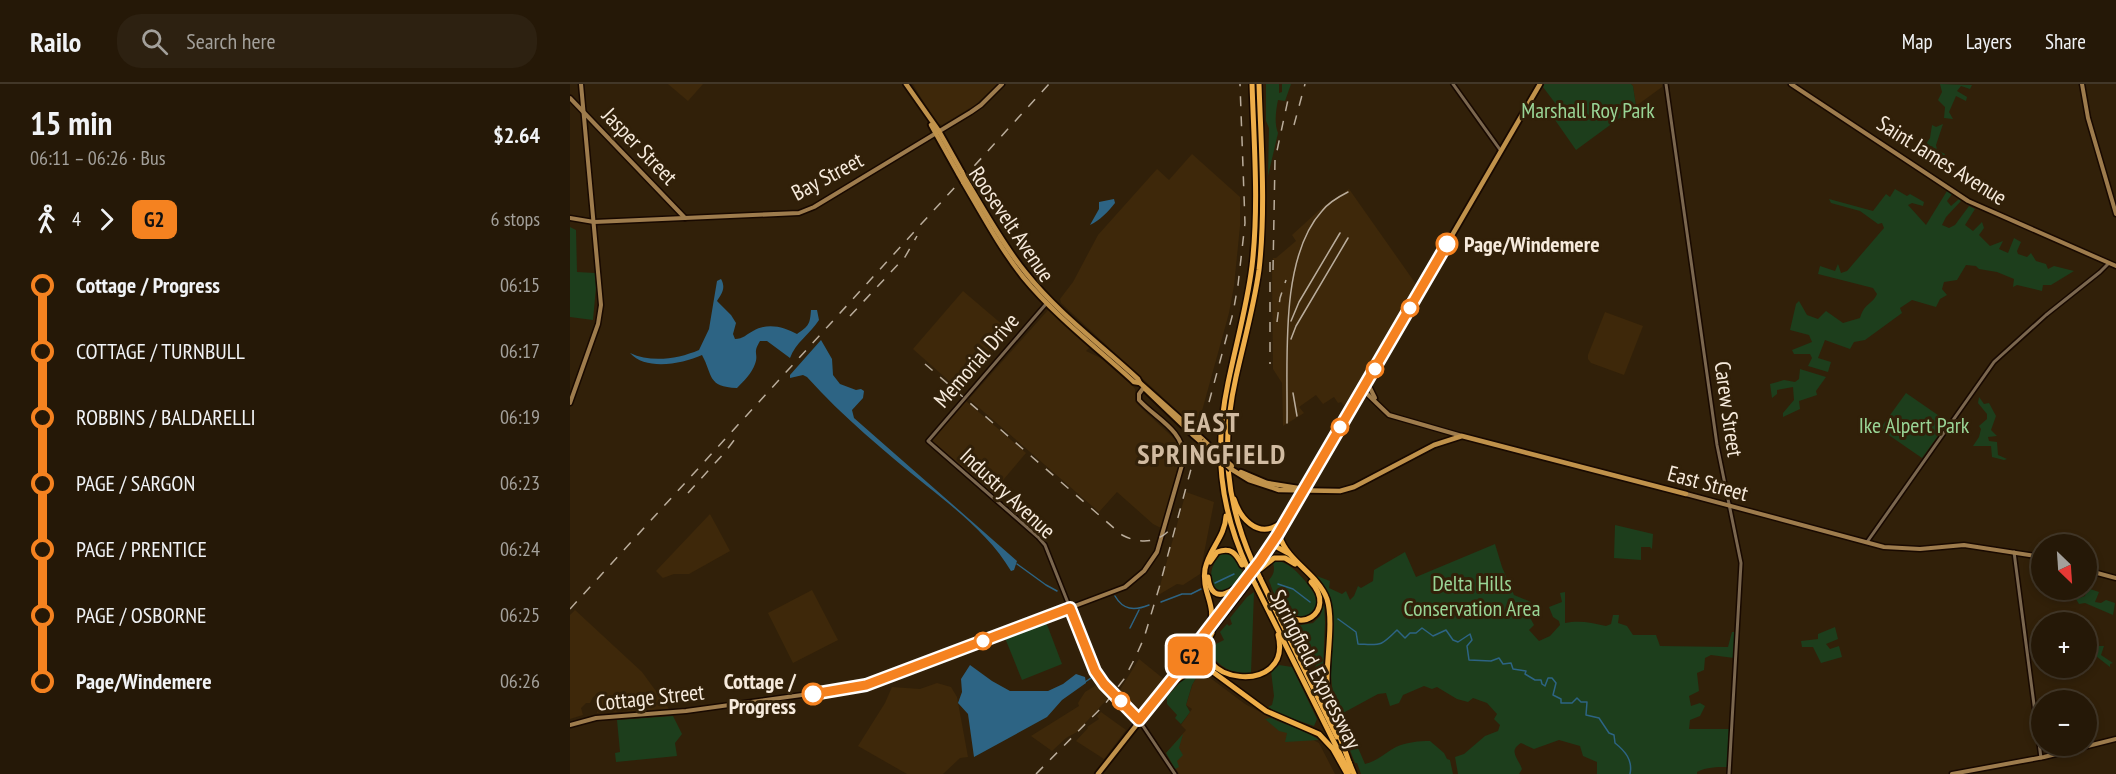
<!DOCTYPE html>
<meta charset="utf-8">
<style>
body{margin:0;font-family:"PT Sans Narrow",sans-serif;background:#2d2111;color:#f1f3f6;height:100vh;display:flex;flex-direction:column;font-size:22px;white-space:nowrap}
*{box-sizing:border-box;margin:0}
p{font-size:20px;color:#a3a09b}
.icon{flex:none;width:33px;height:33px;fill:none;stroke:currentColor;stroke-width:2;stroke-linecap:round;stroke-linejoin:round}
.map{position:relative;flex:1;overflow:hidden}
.panel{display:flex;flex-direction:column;background:#251807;width:570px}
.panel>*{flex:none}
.badge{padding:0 12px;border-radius:9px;font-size:21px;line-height:39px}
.needle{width:39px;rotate:155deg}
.fabs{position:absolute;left:1461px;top:450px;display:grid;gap:12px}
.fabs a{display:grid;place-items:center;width:66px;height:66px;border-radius:50%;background:#251807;box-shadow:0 3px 9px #0003,0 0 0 2px #423728;font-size:30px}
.map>.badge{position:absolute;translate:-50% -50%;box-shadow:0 0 0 3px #fff}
.legs{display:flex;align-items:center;gap:9px;height:66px;padding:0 30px;font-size:20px}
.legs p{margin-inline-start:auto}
.summary{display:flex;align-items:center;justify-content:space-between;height:102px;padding:0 30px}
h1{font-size:33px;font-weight:800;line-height:45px}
ul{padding:0 30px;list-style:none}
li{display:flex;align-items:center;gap:21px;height:66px;font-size:22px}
li i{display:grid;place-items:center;width:9px;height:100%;margin:0 8px;background:currentColor}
li i::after{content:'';width:15px;height:15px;margin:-8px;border:4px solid;border-radius:50%;background:#251807}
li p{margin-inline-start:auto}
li:first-child i{background:linear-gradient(#0000 50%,currentColor 0)}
li:last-child i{background:linear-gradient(currentColor 50%,#0000 0)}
header{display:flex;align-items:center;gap:36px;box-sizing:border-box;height:84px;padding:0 30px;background:#251807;border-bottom:2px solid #423728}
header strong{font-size:28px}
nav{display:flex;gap:33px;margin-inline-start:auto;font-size:21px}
.search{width:420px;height:54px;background:#2d2111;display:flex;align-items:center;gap:15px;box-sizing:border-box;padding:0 21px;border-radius:24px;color:#a3a09b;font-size:22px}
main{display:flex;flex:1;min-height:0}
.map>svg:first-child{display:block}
.built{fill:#3e280a}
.green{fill:#1d3e1c}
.water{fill:#2d6484}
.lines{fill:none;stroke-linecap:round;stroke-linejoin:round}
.stream{stroke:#2d6484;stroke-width:1.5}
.tertiary-casing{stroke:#180900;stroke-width:6}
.secondary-casing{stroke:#180900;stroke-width:7}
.primary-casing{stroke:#180900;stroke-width:8}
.trunk-casing{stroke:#180900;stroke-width:8}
.motorway-casing{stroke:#180900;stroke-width:8}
.tertiary{stroke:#7b674f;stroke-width:3}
.secondary{stroke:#9e7c4d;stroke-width:4}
.primary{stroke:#c0924b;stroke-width:4.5}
.trunk{stroke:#d7a04a;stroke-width:5}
.motorway{stroke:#eeae49;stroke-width:5}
.tram{stroke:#baad9c;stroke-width:1.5}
.rail{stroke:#baad9c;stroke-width:1.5;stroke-dasharray:10 10;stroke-linecap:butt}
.primary-bridge-casing{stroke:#180900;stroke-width:8;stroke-linecap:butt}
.motorway-bridge-casing{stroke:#180900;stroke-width:8;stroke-linecap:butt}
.primary-bridge{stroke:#c0924b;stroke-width:4.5}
.motorway-bridge{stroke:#eeae49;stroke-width:5}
.line-1-casing{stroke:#fff;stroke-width:14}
.line-1{stroke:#f58220;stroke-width:9}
.stop-1-dot{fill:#fff;stroke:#f58220;stroke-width:3}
.labels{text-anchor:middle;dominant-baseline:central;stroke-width:6;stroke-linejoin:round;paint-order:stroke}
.park-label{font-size:22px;fill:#99d596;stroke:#312009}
.street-label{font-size:22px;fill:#f6eadc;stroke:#312009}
.stop-label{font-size:22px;font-weight:bold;fill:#f6eadc;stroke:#312009;text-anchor:start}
.district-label{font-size:28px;font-weight:bold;letter-spacing:1.5px;fill:#d1bba1;stroke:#312009}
</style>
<header>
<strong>Railo</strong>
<div class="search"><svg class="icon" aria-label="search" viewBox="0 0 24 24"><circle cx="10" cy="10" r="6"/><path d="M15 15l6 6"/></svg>Search here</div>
<nav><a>Map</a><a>Layers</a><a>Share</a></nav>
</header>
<main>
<section class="panel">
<div class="summary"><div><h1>15 min</h1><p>06:11 – 06:26 · Bus</p></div><b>$2.64</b></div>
<div class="legs"><svg class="icon" aria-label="walk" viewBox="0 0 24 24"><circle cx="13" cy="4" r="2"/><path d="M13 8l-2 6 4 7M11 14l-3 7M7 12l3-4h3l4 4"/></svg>4<svg class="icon" aria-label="forward" viewBox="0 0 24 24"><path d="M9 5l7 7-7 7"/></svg><b class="badge" style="background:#f58220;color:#111">G2</b><p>6 stops</p></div>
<ul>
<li><i style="color:#f58220"></i><b>Cottage / Progress</b><p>06:15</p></li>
<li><i style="color:#f58220"></i><span>COTTAGE / TURNBULL</span><p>06:17</p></li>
<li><i style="color:#f58220"></i><span>ROBBINS / BALDARELLI</span><p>06:19</p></li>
<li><i style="color:#f58220"></i><span>PAGE / SARGON</span><p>06:23</p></li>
<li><i style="color:#f58220"></i><span>PAGE / PRENTICE</span><p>06:24</p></li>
<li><i style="color:#f58220"></i><span>PAGE / OSBORNE</span><p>06:25</p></li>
<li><i style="color:#f58220"></i><b>Page/Windemere</b><p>06:26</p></li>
</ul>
</section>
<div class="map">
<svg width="1546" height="690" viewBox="0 0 1546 690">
<rect width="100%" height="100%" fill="#312009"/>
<g class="built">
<polygon points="98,0 133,0 118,17"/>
<polygon points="343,0 428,0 405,21 372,41 366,39"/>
<polygon points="1061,0 1092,0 1092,3 1066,22 1063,2"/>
<polygon points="622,70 670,113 670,142 664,202 659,229 627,345 491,219 490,215 503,198 528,151 587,85 599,96"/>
<polygon points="779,105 848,203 837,221 835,222 836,223 779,322 776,320 774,322 771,318 768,319 764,313 753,320 746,311 729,323 734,329 713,342 712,299 703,285 702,185 704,185 703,174 706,174 726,157 722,151 754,122"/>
<polygon points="393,207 441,248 397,300 394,298 388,305 343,265"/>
<polygon points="478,226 482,228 521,262 516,267 537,277 555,293 565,305 565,317 568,321 609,359 611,374 593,445 583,440 547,408 529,428 399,315"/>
<polygon points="1035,228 1073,242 1054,291 1021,279 1018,275 1018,271"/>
<polygon points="396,317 456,369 422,409 362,357"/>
<polygon points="616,408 644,418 630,490 613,501 607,500 590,510 588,509"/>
<polygon points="140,430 160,467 119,490 104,490 93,494 86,487"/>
<polygon points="242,506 268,556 223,579 198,529"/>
<polygon points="5,526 72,588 99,625 27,629 27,611 23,613 20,619 16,619 11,624 13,631 0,635 0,531"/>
<polygon points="569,575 595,596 569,625 563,623 548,609"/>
<polygon points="635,590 675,620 749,659 765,690 609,690 596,669 616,646 611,641 622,625 616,621 623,599 628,592"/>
<polygon points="367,599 381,603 387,613 398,673 390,674 373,690 337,690 288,662 315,619 322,603 350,605"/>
<polygon points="530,599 541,611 507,648 496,654 482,667 461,652 509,622 508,619 515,608"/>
<polygon points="531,628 556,646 534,675 506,657 518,644 517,643 529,635 527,632"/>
</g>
<g class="green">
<path d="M696,0h13v9l3,-1v-8h9l-6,17 -7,-1c-2,10 -4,23 0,33l-10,43 1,-48 -3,-7z"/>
<polygon points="974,0 1061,0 1063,2 1066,22 1006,66 983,33 991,27 973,3"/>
<polygon points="1370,0 1402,1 1400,5 1391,2 1387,7 1397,13 1396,17 1386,12 1379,28 1383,35 1374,34 1375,23 1368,16 1372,8"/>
<polygon points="1373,40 1366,61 1367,66 1375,70 1373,76 1363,72 1365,67 1363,63 1356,60 1360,54 1362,41 1366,43"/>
<path d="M1325,105l12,7 3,-2 14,8 -1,4 -11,-3 -4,2 18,20 21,-34 5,3 -5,7 4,5 8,-7 2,2 -15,16 -4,8 7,3 6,-3 14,-19 6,3 -10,16 8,6 9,-9 2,6 -5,7 11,11 13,-5 -4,8 9,4 6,-15 7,4 -4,9 1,3 9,3 4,-4 5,8 10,3 2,5 6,-3 20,5 -23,14h-8l-1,6 -25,-6 -4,2 1,-8 -17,-7 -18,-3 -3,-3 -10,-1 -9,15 -13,2 -2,7 5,6 -7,4 -4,8 -24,-7 -12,8 2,5 -37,27 -11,2 -4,7 -25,-9 -7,18 13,4 -3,10 -20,-6 4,-8 -2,-4h-16l-2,-4 20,-8 -3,-7 -19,-5 6,-26 3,-3 8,14 11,4 8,-8 17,12 17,-5c5,-16 12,-13 17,-24l-4,-6 -55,-14 2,-8 15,5 3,-7 3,9 6,-2 37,-43 -2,-5 -4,1 -18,-13 -29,-8 -2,-4 44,12 13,-17 4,3z"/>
<polygon points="0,143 6,146 7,188 25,189 26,203 23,236 0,233"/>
<polygon points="1230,285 1256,293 1246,307 1247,311 1229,317 1230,325 1213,333 1213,329 1224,316 1223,303 1207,306 1207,310 1202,314 1200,300 1214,296 1225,298 1229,295"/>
<polygon points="1336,309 1378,338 1352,374 1310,345"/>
<polygon points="1409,313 1414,320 1419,319 1426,332 1421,346 1427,352 1418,353 1419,357 1427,358 1428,371 1437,375 1434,376 1422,373 1421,362 1403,362 1409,353 1411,345 1409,342 1417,335 1417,330 1408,319"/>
<polygon points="1045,441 1083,450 1082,465 1080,463 1071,463 1071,476 1044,474"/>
<path d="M925,460l7,23 12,28 17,7 -13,13 8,-5 8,15 -5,5 10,11 11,-5 10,-11 -1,-4 -6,-4 -4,-10 13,-5 -2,-9 5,-1v31c15,-3 27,0 41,3l5,-2 2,-9h6l-1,8 9,3 6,9h23l4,11 68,1 4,-15h4l-2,26 -23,-3 -6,3 -1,12 -7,3 2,18 -10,5 2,10 9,-3 5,3 -5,10 -10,4 -1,9h40l-2,38c-11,0 -20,0 -30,5v2h-100v-12l-14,-6 -3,-10 -21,-6 -25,9 -13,-6c-13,8 -3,15 1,26l-3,5h-61l-3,-17 9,-3 21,-18 13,-5 2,-6 -6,-6 3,-5 -10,-11 -14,-5 -5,4 -11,-3 -20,-12 -5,2 -8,-3 -21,9 -4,8 -9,3 -4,-13 -8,1 -35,19 22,51c12,-3 20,-11 31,-17 11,-5 23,-6 34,-6l14,12 3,6 3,1 3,14h-92l-4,-11h-2l-21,-53 -3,-36 2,-39 -2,-35 -17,-25 16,6 -1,7 13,6 4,-3 4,9 4,-4 4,-10 3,2 12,-7 1,-11 31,-18 11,25z"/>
<path d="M654,468c10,3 20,15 19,27 -37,32 -40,-14 -19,-27z"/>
<path d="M706,477c16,0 34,25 42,38 -3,14 -16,25 -29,15 -10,-6 -17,-24 -20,-34 5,-6 6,-10 4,-17z"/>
<polygon points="1517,504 1529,508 1525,518 1531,519 1536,516 1545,519 1543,531 1515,519 1509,520 1506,515 1515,512"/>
<path d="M684,508l-3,81c-18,1 -31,-4 -40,-20l5,-9 8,-4 -4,-8 7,-8 2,2 3,-2 -2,-6 17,-21z"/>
<path d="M754,520l1,18 -3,70 -10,-19 4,-8 -1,-5h-8c-7,-11 -13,-21 -12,-34l18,-3 7,-7z"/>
<polygon points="476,538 492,580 452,596 435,554"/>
<polygon points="1265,543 1268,555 1256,560 1260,565 1269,562 1272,573 1251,579 1243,563 1232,563 1231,557 1248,555 1248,550"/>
<polygon points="1517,552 1519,553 1519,562 1534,562 1531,571 1543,579 1540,580 1540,583 1526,572 1524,574 1517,566"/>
<polygon points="709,581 722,583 747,635 744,642 709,630 698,623 702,621 704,612 701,587"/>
<polygon points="629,589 622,601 616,621 620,628 611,640 605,634 607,631 597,620 597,613 613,595"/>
<polygon points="103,632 112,650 105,659 107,672 46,678 45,669 50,668 47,636"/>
<path d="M701,634c16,8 34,11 48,22l-34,2 2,-9 -8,-2 -14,-12z"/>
<polygon points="613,650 609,664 613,671 607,677 609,683 605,685 596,669"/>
</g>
<g class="water">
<path d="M544,115l1,4c-6,8 -16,18 -25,22l9,-16v-7z"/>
<path d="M151,195c5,9 1,14 -4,22l14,14 5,8 -3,11 2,5c8,0 12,-5 18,-8 15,-9 31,-4 44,3 12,-8 13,-10 14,-24h6l2,10c-9,14 -24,23 -29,38l-23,-17h-7c-8,13 -1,12 -5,23 -3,9 -11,17 -18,24 -30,-1 -24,-13 -35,-33 -20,9 -56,16 -72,-2 21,10 48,6 69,-3l10,-21 8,-48z"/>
<path d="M251,256l11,19 1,16 7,9 16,6 5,-1 3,2 -1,7 -11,12 2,8 163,143 -3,9 -3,1c-20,-34 -54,-61 -84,-85 -42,-34 -84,-69 -120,-109l-4,-2 -13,3v-3z"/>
<polygon points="400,581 422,597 440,607 478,607 493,600 506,590 515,593 516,599 492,616 477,633 404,673 398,630 388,619 392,608 391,595"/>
</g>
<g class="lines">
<g class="stream">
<polyline points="447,480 476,501 487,507"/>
<polyline points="645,499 664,490"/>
<polyline points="708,500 723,505 740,518"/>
<path d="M545,512c8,14 19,15 34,9"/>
<polyline points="591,518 612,510 621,510 631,505"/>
<path d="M768,535l18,13 2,12c23,1 22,3 39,-14l8,8 5,-5h6l6,-5 11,8 13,-6 7,10 5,2 12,-8 2,6 -5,6 2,14 22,1 8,-3 4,6 8,-1 2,6 13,2 -1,3 10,6h6l1,4 3,2 3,-8h4l4,5 -3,12 8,4v4h11l5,-5 4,4h6l-1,13 13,3 10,15 5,2 1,8c10,8 18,17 15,31"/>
<polyline points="560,544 569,526"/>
<polyline points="515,598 521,594"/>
</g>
<defs>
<g id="tertiary">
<polyline points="883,0 931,67"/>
<polyline points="1096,0 1147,361 1171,479 1159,690"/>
<polyline points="476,220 358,357 468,453 475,461 525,587 534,599 569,636 605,690"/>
<polyline points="1297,458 1424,278 1476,231 1530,188 1539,179"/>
<polyline points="1444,468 1471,674"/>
</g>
<g id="secondary">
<polyline points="1221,0 1398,117 1546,182"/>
<polyline points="1512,0 1518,34 1546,130"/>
<polyline points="0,14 115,134"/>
<polyline points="0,134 24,138 229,129 244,123 401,28 411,21 432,0"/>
<polyline points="797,298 805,314"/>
<polyline points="793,306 819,331 892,352"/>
<polyline points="0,319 28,240 31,221 11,0"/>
<polyline points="1116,410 1314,463 1350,465 1394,461 1472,473"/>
<polyline points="1516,486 1546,494"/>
<path d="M0,641l26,-7 90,-7 174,-24 265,-100 19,-16 13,-19 27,-94c-1,-29 -28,-39 -45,-58v-6l5,-7"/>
<polyline points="1382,690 1474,673 1546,655"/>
</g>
<g id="primary">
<polyline points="336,0 369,47 392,88"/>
<polyline points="361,41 389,91"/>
<path d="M396,96c19,31 37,65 60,93 32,40 74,71 112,106l2,4 54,48"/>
<path d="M393,98c19,32 37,66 60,95 32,39 74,71 111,105l6,1"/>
<polyline points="575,305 623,351"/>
<polyline points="631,354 645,367"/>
<polyline points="631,358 642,368"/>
<polyline points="661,385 679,396 709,406 770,407 784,403 864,361 892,352 1116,410"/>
<polyline points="671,388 697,399 728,404"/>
<polyline points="720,430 970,0"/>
<polyline points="691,483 715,445 721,430"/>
<polyline points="679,493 715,437"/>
<polyline points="625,568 684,492"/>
<polyline points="619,575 628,558 674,499"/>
<polyline points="528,690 605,592"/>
</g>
<polyline id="trunk" points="605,592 619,575"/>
<g id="motorway">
<path d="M664,415c6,19 23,39 44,26 5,-3 9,-9 14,-14"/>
<path d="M710,453c8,25 38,37 47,62 7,22 -1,62 0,87 0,27 15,53 23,79"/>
<polyline points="701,460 718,469"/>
<path d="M640,478l7,-10c14,-5 19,1 25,13"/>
<path d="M683,479c-28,-63 -32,-119 -17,-186 8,-36 18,-71 23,-107 7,-62 2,-124 0,-186"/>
<path d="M678,485c-29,-63 -34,-119 -20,-186 8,-39 19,-77 24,-117 7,-60 2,-121 0,-182"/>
<polyline points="689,486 704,474 715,474 725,480"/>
<path d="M638,493c4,33 29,11 41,-1"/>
<polyline points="690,494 767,653"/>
<polyline points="685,500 779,688"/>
<path d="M705,518c22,38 63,9 36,-20"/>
<path d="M639,545c9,-24 -8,-36 -4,-60 4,-20 20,-32 21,-53"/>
<path d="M642,549c-30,50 82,65 66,2"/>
<polyline points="595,604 620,587 631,585 643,588 696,627 749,650 763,665 777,690"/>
<polyline points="779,678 784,690"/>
</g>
</defs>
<use href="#tertiary" class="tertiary-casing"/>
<use href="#secondary" class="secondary-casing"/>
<use href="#primary" class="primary-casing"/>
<use href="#trunk" class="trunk-casing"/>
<use href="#motorway" class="motorway-casing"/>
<use href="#tertiary" class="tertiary"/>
<use href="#secondary" class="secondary"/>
<use href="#primary" class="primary"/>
<use href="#trunk" class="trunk"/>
<use href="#motorway" class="motorway"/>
<g class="tram">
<polyline points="721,237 729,218 770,149"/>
<polyline points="721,255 726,242 778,154"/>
<polyline points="723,309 727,332"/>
<path d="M717,339c1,-61 -8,-165 35,-212 7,-9 16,-14 26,-19"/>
</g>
<g class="rail">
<polyline points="724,41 735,0"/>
<polyline points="700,178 700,280"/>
<polyline points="703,186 705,76 719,11"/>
<polyline points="280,232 335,173 347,152"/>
<polyline points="707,238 710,214 716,196"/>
<path d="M355,280l197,171c19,10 40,8 52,-11"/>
<polyline points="118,409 156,367 165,355"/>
<polyline points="0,525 479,0"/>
<polyline points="466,690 535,620 554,595 565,574 574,554 589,504 663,229 668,201 675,139 670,0"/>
</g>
<defs>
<g id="primary-bridge">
<polyline points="392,88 396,96"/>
<polyline points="389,91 393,98"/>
<polyline points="624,347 631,354"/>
<polyline points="623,351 631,358"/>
<polyline points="645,367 662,382"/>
<polyline points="642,368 661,385"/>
</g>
<g id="motorway-bridge">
<polyline points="683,479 690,494"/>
<polyline points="678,485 685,500"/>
</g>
</defs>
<use href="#primary-bridge" class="primary-bridge-casing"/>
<use href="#motorway-bridge" class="motorway-bridge-casing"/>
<use href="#primary-bridge" class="primary-bridge"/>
<use href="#motorway-bridge" class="motorway-bridge"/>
</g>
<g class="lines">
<defs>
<polyline id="line-1" points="243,610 296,601 500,524 525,587 534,600 569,636 619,574 628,558 690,477 708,450 877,160"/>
</defs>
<use href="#line-1" class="line-1-casing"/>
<use href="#line-1" class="line-1"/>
</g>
<g class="stop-1-dot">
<circle cx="877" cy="160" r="10"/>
<circle cx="840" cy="224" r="8"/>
<circle cx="805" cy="285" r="8"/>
<circle cx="770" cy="343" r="8"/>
<circle cx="413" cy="557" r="8"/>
<circle cx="243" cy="610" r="10"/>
<circle cx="551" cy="617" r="8"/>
</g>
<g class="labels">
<g class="park-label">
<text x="1018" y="26">Marshall Roy Park</text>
<text x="1344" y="341">Ike Alpert Park</text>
<text x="902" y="499">Delta Hills<tspan x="902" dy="25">Conservation Area</tspan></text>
</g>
<g class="street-label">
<text transform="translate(70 62) rotate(46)">Jasper Street</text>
<text transform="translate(1372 76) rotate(32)">Saint James Avenue</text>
<text transform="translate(257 92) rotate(-28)">Bay Street</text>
<text transform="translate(442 140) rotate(56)">Roosevelt Avenue</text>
<text transform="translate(406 276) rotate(-49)">Memorial Drive</text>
<text transform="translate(1159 325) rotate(82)">Carew Street</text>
<text transform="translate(1138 399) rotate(15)">East Street</text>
<text transform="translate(438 409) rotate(43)">Industry Avenue</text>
<text transform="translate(746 585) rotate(63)">Springfield Expressway</text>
<text transform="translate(80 613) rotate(-6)">Cottage Street</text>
</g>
<g class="stop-label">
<text x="894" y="160">Page/Windemere</text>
<text x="226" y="597" text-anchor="end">Cottage /<tspan x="226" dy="25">Progress</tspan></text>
</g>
<g class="district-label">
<text x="642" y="337">EAST<tspan x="642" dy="32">SPRINGFIELD</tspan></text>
</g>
</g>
</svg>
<div class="fabs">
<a><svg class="needle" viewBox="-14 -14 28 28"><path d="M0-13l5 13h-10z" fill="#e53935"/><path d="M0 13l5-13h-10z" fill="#a3a09b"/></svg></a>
<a>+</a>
<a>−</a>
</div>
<b class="badge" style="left:620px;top:572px;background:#f58220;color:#111">G2</b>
</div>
</main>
